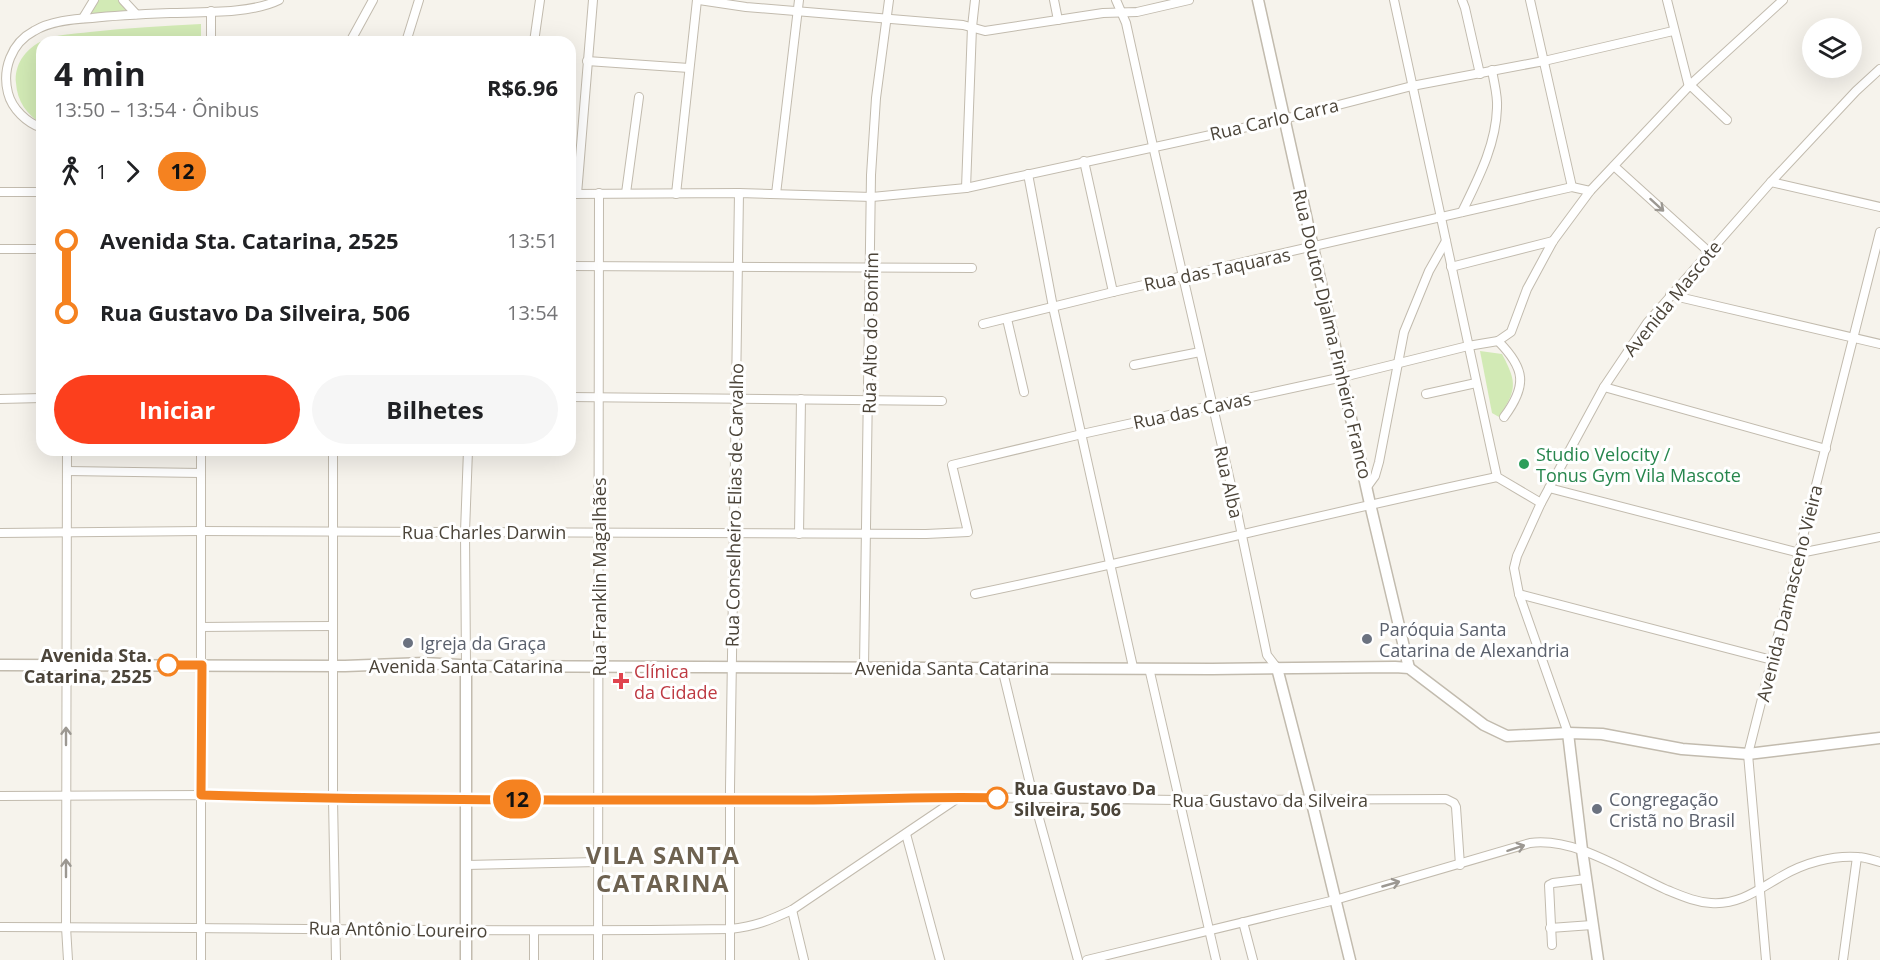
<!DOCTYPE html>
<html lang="pt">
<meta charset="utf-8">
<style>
body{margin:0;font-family:"Open Sans",sans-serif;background:#f6f6f6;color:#202124;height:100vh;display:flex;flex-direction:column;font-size:22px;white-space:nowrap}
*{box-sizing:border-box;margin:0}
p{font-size:20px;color:#757577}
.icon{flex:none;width:33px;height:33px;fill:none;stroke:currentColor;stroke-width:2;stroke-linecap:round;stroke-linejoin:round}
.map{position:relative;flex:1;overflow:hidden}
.side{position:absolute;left:36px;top:36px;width:540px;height:420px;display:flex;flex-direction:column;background:#fff;border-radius:18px;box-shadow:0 6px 24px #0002}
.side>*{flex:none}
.badge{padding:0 12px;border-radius:20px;font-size:21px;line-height:39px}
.fabs{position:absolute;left:1802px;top:18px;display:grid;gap:12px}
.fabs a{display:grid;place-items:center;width:60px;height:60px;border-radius:50%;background:#fff;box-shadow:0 6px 24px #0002;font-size:30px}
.map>.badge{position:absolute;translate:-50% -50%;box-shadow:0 0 0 3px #fff}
.legs{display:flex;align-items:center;gap:9px;height:66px;padding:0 18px;font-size:20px}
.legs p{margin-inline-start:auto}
.overview{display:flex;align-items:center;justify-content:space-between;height:102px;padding:0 18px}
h1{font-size:33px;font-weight:700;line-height:45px}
.button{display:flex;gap:12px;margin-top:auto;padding:12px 18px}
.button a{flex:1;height:69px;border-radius:36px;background:#fc3f1d;color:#fff;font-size:24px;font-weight:700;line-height:69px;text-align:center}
.button a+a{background:#f6f6f6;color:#202124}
ul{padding:0 18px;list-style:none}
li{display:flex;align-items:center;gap:21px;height:72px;font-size:22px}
li i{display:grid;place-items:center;width:9px;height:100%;margin:0 8px;background:currentColor}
li i::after{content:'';width:15px;height:15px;margin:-8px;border:4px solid;border-radius:50%;background:#fff}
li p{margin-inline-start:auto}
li:first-child i{background:linear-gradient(#0000 50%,currentColor 0)}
li:last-child i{background:linear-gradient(currentColor 50%,#0000 0)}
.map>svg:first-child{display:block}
.green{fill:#d2eab5}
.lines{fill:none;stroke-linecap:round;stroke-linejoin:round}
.minor-casing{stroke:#c2bbae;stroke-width:10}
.tertiary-casing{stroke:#c2bbae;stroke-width:13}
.minor{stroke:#fff;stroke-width:8}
.tertiary{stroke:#fff;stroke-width:10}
.oneway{stroke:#9c9892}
.line-1-casing{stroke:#fff;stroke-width:14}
.line-1{stroke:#f58220;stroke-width:9}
.leisure-dot{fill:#2e9e5b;stroke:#fff;stroke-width:2}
.worship-dot{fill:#6b7280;stroke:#fff;stroke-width:2}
.stop-1-dot{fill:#fff;stroke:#f58220;stroke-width:3}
.health-dot{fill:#e0444e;stroke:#fff;stroke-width:2}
.labels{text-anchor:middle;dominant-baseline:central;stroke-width:6;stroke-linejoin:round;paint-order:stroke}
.street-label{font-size:18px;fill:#4b4439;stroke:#fff}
.leisure-label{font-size:18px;fill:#27864d;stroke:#fff;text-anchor:start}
.worship-label{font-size:18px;fill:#5b616d;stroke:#fff;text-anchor:start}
.stop-label{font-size:18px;font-weight:bold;fill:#4b4439;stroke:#fff;text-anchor:end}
.health-label{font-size:18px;fill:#be3a42;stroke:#fff;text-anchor:start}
.district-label{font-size:24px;font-weight:bold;letter-spacing:1.5px;fill:#6e6250;stroke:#fff}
</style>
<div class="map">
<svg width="1880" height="960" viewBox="0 0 1880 960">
<rect width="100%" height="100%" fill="#f6f3ec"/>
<g class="green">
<polygon points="91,0 119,0 135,16 73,22"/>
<path d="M201,24v18h-159v82c-15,-9 -25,-23 -26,-41 -2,-18 9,-33 24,-41 15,-8 34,-8 50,-10 37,-4 74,-6 111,-8z"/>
<path d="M1480,351l22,3c16,30 14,36 -3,63l-7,-4z"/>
</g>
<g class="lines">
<defs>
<g id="minor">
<polyline points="123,0 136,14"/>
<polyline points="699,0 746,7 963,25 985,31 1103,13 1137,12 1189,0"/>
<polyline points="1054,0 1058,20"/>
<polyline points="1116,0 1126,23 1153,146 1236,507 1267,655 1277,668"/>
<polyline points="1394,0 1497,477 1541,503"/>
<polyline points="1462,0 1465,8 1480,74"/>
<polyline points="1530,0 1572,187"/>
<polyline points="1667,0 1689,87"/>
<polyline points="211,11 211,42"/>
<polyline points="83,18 94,0"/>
<polyline points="350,42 373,0"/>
<polyline points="406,42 419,0"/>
<polyline points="534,42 540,0"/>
<polyline points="587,61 689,68"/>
<polyline points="1690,85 1727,120"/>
<path d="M42,128c-15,-5 -30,-19 -34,-35 -6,-23 3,-50 26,-62 16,-10 39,-12 58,-13 26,-3 52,-4 78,-5 31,-1 81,1 109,-13"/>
<polyline points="1084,161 1113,292"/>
<polyline points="1614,166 1709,252"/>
<polyline points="1028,174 1053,307 1133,667"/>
<polyline points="1771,182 1880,207"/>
<polyline points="966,188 972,27 975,0"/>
<polyline points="0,192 42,192"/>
<polyline points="626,193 639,97"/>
<polyline points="570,194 739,193 872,197 966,188 1284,119 1412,86 1544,61 1673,31"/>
<polyline points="577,194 593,0"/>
<polyline points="676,194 697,0"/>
<polyline points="776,194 799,0"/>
<path d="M1462,212c16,-33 34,-67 35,-104 1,-12 -3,-25 -5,-38"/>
<polyline points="0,249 42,249"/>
<polyline points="570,266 972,268"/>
<polyline points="1451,267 1553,241"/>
<polyline points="1670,295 1880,344"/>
<polyline points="1007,319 1024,392"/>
<polyline points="983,324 1113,292 1572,187 1590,191"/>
<path d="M1498,341c28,28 29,45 6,76"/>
<polyline points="1134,365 1200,352"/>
<polyline points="1604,387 1826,449"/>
<polyline points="1426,394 1476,383"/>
<polyline points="570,397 942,401"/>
<polyline points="0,399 42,398"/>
<polyline points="67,450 66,927 68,960"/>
<polyline points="201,450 201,960"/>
<polyline points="333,450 333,799 336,960"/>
<polyline points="67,471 201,473"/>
<polyline points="1367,487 1375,476 1379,462 1404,332 1429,271 1446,241"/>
<polyline points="1549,488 1800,553 1880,537"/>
<polyline points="0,533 201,531 926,534 968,532 952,465 1082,434 1343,377 1468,346 1498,341 1511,332 1527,289 1553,241 1590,191 1690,85 1783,0"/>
<polyline points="799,534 801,399"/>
<path d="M975,594c174,-36 347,-80 522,-117"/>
<polyline points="1519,594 1772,660"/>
<polyline points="201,627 333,626"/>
<polyline points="466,665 465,532 468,450"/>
<polyline points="864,668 871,175 876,98 889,0"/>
<polyline points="1002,668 1034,800 1078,960"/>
<polyline points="1149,668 1216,960"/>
<polyline points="1568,733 1519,594 1514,568 1517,556 1541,503 1604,387 1647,323 1771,182 1856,91 1880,69"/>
<polyline points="0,796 201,795 333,799 819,800 959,797 1178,800 1446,799 1454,803 1456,807 1460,865"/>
<polyline points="906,834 940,960"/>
<polyline points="466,865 598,862"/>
<polyline points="792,910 804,960"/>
<polyline points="1243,922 1253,960"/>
<path d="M0,927c243,0 487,6 730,2 26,-3 38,-8 62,-19l166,-112"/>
<polyline points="1550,928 1592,925"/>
<polyline points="1552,945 1549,885 1553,883 1586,879"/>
<polyline points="534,960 534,931"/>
<polyline points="598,960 599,193"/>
<polyline points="730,960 730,788 739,193"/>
<path d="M1087,960l248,-60 195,-57c46,-6 96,29 137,47 15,6 28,12 44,13 29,2 48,-14 71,-27 22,-13 51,-21 76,-19 7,0 15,3 22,5"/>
<polyline points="1766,960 1748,754 1880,232"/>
<polyline points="1843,960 1857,857"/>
</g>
<g id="tertiary">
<polyline points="1258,0 1370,504 1409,668"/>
<polyline points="0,665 345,666 424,663 477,666 1212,669 1395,667 1409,668 1484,725 1507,736 1568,733 1602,734 1682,749 1748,754 1880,738"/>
<polyline points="1277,668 1311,799 1350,960"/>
<polyline points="1568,733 1582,850 1598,960"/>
<polyline points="466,960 466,665"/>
</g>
</defs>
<use href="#minor" class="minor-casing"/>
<use href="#tertiary" class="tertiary-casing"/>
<use href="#minor" class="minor"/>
<use href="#tertiary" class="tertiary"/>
</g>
<defs><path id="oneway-shaft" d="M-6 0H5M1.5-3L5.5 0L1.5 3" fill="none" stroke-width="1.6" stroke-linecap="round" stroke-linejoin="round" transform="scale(1.5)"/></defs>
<g class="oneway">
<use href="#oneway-shaft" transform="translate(1657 205) rotate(42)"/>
<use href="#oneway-shaft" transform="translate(66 736) rotate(-90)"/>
<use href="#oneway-shaft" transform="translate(1516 848) rotate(-18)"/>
<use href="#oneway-shaft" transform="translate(66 868) rotate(-90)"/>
<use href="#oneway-shaft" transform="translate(1391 884) rotate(-16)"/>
</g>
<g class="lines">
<defs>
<path id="line-1" d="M168,665h34l-1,130c199,6 398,5 597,5 66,0 133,-4 199,-2"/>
</defs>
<use href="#line-1" class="line-1-casing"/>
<use href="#line-1" class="line-1"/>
</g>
<circle class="leisure-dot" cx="1524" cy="464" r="6"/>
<g class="worship-dot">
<circle cx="1367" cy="639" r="6"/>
<circle cx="408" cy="643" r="6"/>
<circle cx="1597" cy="809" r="6"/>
</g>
<g class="stop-1-dot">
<circle cx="168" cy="665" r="10"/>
<circle cx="997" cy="798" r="10"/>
</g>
<path class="health-dot" d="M618 672h6v6h6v6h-6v6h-6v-6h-6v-6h6z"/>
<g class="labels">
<g class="street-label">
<text transform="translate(1274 119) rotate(-13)">Rua Carlo Carra</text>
<text transform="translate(1217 269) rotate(-12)">Rua das Taquaras</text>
<text transform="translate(1672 298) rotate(-51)">Avenida Mascote</text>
<text transform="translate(870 333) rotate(-89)">Rua Alto do Bonfim</text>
<text transform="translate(1333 334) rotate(77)">Rua Doutor Djalma Pinheiro Franco</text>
<text transform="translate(1192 410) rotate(-12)">Rua das Cavas</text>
<text transform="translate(1229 482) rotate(77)">Rua Alba</text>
<text transform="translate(734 505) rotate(-89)">Rua Conselheiro Elias de Carvalho</text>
<text x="484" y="532">Rua Charles Darwin</text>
<text transform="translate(599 577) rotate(-90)">Rua Franklin Magalhães</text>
<text transform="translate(1789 593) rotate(-76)">Avenida Damasceno Vieira</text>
<text x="466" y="666">Avenida Santa Catarina</text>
<text x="952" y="668">Avenida Santa Catarina</text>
<text x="1270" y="800">Rua Gustavo da Silveira</text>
<text transform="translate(398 929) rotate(1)">Rua Antônio Loureiro</text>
</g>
<g class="leisure-label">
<text x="1536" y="454">Studio Velocity /<tspan x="1536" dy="21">Tonus Gym Vila Mascote</tspan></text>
</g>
<g class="worship-label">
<text x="1379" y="629">Paróquia Santa<tspan x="1379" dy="21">Catarina de Alexandria</tspan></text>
<text x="420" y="643">Igreja da Graça</text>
<text x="1609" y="799">Congregação<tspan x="1609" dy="21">Cristã no Brasil</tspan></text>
</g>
<g class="stop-label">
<text x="152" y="655">Avenida Sta.<tspan x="152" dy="21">Catarina, 2525</tspan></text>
<text x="1014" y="788" text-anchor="start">Rua Gustavo Da<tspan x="1014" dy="21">Silveira, 506</tspan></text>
</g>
<g class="health-label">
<text x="634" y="671">Clínica<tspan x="634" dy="21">da Cidade</tspan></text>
</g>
<g class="district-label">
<text x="663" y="854">VILA SANTA<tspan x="663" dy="28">CATARINA</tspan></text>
</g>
</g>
</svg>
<div class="fabs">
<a><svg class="icon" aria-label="layers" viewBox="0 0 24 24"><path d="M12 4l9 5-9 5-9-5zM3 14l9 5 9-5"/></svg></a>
</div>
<b class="badge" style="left:517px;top:799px;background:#f58220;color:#111">12</b>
<section class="side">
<div class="overview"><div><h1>4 min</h1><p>13:50 – 13:54 · Ônibus</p></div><b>R$6.96</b></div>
<div class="legs"><svg class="icon" aria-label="walk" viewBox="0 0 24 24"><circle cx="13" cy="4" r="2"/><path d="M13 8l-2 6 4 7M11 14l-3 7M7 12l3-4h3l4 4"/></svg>1<svg class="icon" aria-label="forward" viewBox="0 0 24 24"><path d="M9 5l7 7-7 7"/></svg><b class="badge" style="background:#f58220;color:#111">12</b></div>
<ul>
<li><i style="color:#f58220"></i><b>Avenida Sta. Catarina, 2525</b><p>13:51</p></li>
<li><i style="color:#f58220"></i><b>Rua Gustavo Da Silveira, 506</b><p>13:54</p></li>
</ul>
<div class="button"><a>Iniciar</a><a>Bilhetes</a></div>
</section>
</div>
